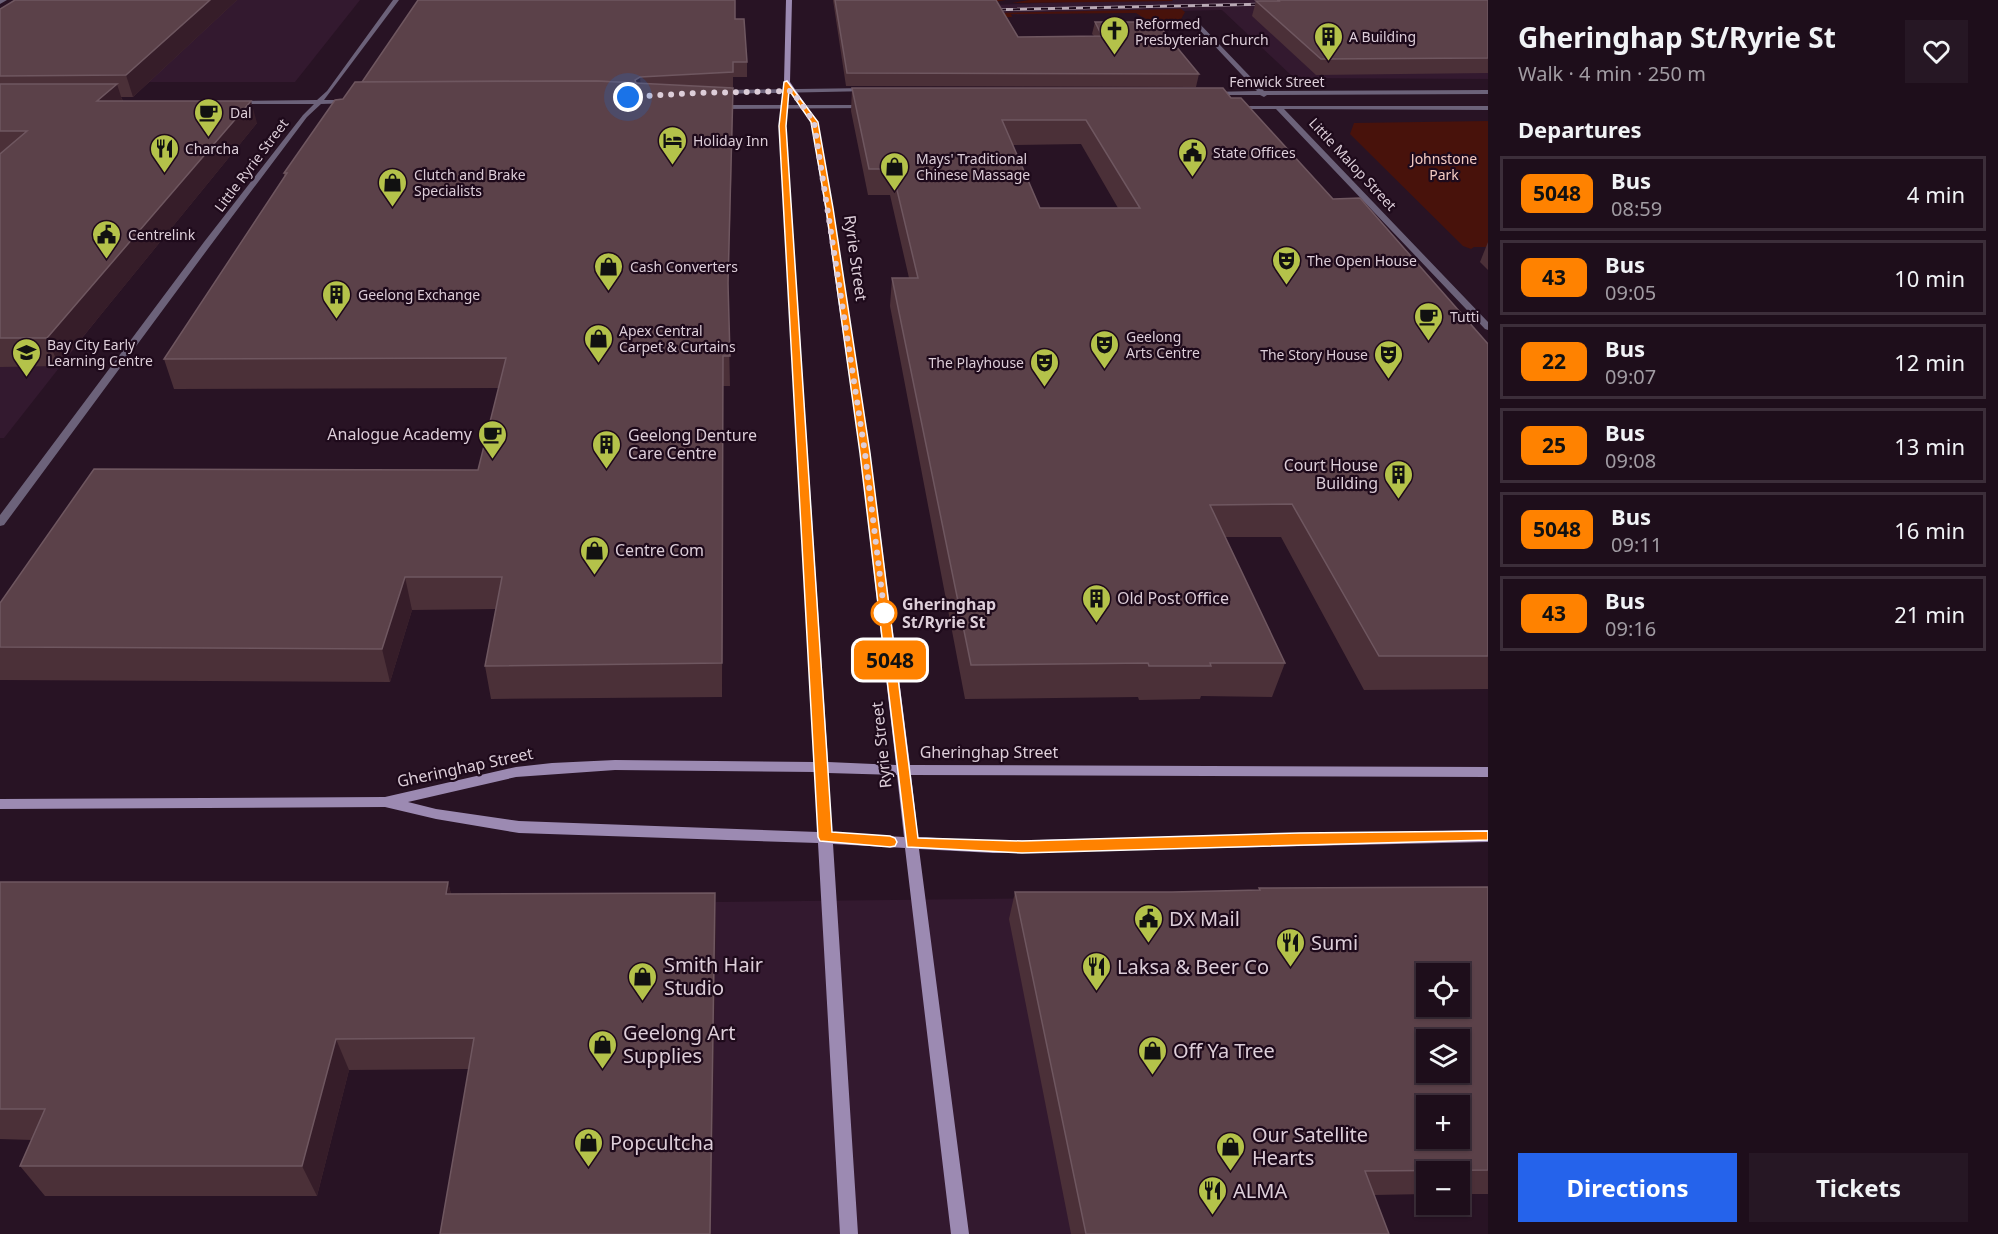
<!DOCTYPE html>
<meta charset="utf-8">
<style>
body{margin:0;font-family:"Noto Sans",sans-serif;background:#261724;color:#f1f3f6;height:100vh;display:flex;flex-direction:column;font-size:22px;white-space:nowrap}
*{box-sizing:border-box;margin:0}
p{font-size:20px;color:#a19ca3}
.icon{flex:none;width:33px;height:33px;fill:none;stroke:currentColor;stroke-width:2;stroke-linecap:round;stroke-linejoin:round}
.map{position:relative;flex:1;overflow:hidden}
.side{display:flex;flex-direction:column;background:#1e0e1b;width:510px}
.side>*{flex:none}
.badge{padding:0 12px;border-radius:9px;font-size:21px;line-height:39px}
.tools{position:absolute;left:1416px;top:963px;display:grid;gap:12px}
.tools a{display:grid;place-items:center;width:54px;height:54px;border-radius:0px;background:#1e0e1b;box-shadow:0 2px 4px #0004,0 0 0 2px #3c2e3a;font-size:30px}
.you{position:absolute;width:30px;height:30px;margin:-15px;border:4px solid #fff;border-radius:50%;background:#1a73e8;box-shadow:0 0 0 9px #1a73e833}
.map>.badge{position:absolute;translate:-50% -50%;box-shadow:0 0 0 3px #fff}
h2{padding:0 30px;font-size:22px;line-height:54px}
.round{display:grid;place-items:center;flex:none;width:63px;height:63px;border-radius:0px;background:#261724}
.headline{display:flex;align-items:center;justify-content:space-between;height:102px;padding:0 30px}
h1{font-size:28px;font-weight:700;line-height:45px}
.action{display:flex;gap:12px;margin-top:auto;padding:12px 30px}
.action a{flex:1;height:69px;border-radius:0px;background:#2563eb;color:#fff;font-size:24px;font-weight:700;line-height:69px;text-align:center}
.action a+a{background:#261724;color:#f1f3f6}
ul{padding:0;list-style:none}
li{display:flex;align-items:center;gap:18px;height:75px;margin:0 12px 9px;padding:0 18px;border:3px solid #3c2e3a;border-radius:0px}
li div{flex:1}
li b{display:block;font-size:22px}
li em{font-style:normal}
li .badge{min-width:66px;font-weight:700;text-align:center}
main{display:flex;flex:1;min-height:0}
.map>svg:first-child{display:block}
.built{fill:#33192f}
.green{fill:#48120b}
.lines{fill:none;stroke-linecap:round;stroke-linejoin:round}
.street{fill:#6c627a;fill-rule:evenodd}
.secondary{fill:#9c8ab2;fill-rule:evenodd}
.rail-casing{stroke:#b9a9b5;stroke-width:3}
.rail{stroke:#1e0a1b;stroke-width:2;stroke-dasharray:7;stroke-linecap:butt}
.wall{fill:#4b3038;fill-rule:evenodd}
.shaded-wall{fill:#361d29}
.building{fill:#5b4149;stroke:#6f5760;stroke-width:1.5;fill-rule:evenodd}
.line{fill:#ff8200;stroke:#fff;stroke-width:1.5}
.walk{stroke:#ddced9;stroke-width:6;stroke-dasharray:0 10.8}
.stop-dot{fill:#fff;stroke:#ff8200;stroke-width:3}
.labels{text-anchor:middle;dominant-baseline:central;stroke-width:4.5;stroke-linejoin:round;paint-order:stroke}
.far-poi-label{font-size:14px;fill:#ddced9;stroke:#1e0a1b;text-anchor:start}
.far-street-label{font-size:14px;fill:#ddced9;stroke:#1e0a1b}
.far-park-label{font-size:14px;fill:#f4cbc3;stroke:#1e0a1b}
.street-label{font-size:16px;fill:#ddced9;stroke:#1e0a1b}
.poi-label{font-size:16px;fill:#ddced9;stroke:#1e0a1b;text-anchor:start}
.stop-label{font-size:16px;font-weight:bold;fill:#ddced9;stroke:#1e0a1b;text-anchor:start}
.near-poi-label{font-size:20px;fill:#ddced9;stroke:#1e0a1b;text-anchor:start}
</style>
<main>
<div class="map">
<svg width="1488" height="1234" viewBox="0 0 1488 1234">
<rect width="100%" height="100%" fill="#281324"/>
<g class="built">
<polygon points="48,0 360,0 295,82 0,82 0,33"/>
<polygon points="1115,0 1488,0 1488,79 1294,78 1222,10 894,17 893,9"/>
<polygon points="0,317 99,317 4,438 0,438"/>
<polygon points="1250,896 1373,1234 481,1234 530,904"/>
</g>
<g class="green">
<path d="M936,0h70l-25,4 15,9 185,-4 4,3 -6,11c-16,0 -30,0 -43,-10l-125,1 1,3 -139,4z"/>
<polygon points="1029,0 1172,0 1173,1 1012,3"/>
<polygon points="1488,121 1488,247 1474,247 1471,249 1463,246 1350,134 1354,123"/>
</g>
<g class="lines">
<g class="street">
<polygon points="0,0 7,0 0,4"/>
<polygon points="393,0 399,0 324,100 350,100 353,102 352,103 321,104 307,117 210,246 4,525 0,526 0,515 204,242 303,115 314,104 235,104 232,102 233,101 317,100 327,91"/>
<polygon points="1193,21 1197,21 1264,91 1488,90 1488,94 1267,95 1264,97 1260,95 1210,95 1208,92 1257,91 1193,23"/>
<polygon points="869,88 871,91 718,94 715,92 718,90"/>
<polygon points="866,105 868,106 868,108 718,109 715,107 718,105"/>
<polygon points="1232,106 1488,106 1488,110 1284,109 1488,322 1488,330 1485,329 1276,109 1234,109 1232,108"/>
</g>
<path class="secondary" d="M786,0h6l-2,82 27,39 16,87 37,245 40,312 578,2v10l-577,-2 7,62 75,4 495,-11v12l-495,11 -74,-4 50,385h-18l-46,-386 -72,-4 25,390h-18l-22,-391 -299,-10 -83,-14 -51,-12 -385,2v-10l385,-2 131,-30 36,-4 63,-3 199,2 -34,-636 4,-44zM789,90l22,31 14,87 35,245 36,312 -68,-3 -42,-636zM615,770l200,2 3,60 -299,-11 -83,-12 -28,-7 108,-25zM828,773l69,2 7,62 -72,-4z"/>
<defs>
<polyline id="rail" points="985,10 1273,4"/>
</defs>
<use href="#rail" class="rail-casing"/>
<use href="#rail" class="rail"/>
</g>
<g class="wall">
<polygon points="15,0 237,0 133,97 121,97 123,101 257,123 59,366 0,367 0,9"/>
<polygon points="833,0 996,0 1018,37 1094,36 1092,34 1095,22 1199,74 1196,87 846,86"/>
<polygon points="1258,0 1488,0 1488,73 1316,75 1252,16 1256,1 1260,1"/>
<polygon points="735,19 747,62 747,77 733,77 733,87 726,87 733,88 733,111 728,302 730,386 723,386 722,697 491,699 485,666 496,609 412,610 390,682 0,680 0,603 478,470 499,388 174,389 164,359 284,177 284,173 343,99 362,82"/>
<path d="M852,88l379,10 102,101 155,145v345l-124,1 -83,-153h-56l60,126 -13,34 -71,-1 -1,3 -61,1 -1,-3 -173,2 -75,-393 2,-28h17l-19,-83h-22l-17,-84zM1081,144l37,64h-78l-28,-63z"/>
<polygon points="1488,242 1488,270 1480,262"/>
<polygon points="0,882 448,882 451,894 716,926 469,1069 349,1070 317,1196 45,1196 20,1166 32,1140 0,1139"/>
<polygon points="1488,887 1488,1194 1460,1194 1460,1172 1426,1172 1426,1194 1374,1195 1389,1234 1071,1234 1009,919 1015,892 1172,892 1259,890 1259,888"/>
</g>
<g class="shaded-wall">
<polygon points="210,0 237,0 133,97 126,75"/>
<polygon points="640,77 641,92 635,80"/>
<polygon points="117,84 124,106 97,101"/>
<polygon points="733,88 733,111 728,312 728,283"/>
<polygon points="251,101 257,123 59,366 47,338"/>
<polygon points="723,356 723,386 722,697 722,663"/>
<polygon points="405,577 412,610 390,682 382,649"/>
<polygon points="448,882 456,915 446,894"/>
<polygon points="715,893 716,926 711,1234 710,1234"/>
<polygon points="336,1039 349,1070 317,1196 302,1166"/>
</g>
<g class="building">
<polygon points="15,0 210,0 126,75 0,76 0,9"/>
<polygon points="418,0 735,0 735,19 744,19 747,62 733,62 733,72 640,77 635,80 636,83 597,81 362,82"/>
<polygon points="835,0 996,0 1018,37 1102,36 1095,22 1156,22 1199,74 847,73"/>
<polygon points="1278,0 1488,0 1488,58 1321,59 1256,1 1279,1"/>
<polygon points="596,81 733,88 728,283 730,356 723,356 722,663 485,666 502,577 405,577 382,649 0,647 0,603 94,469 478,470 506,358 164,359 287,173 284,173 335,100 343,99 355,82"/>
<polygon points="0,84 117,84 97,101 251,101 47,338 0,338 0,154 27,131 0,131"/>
<path d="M852,88h371l8,10h10l92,101 27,-1 128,146v312h-109l-87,-152 -82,1 75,158h-75l1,3h-62l-1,-3 -177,2 -79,-387h26l-26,-109h-23zM1002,120h84l54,88h-100z"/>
<polygon points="0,882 448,882 446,894 715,893 710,1234 440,1234 474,1038 336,1039 302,1166 20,1166 45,1109 0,1109"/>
<path d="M1488,887v283l-123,1 24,63h-303l-71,-342h157l88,-2 -1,-2zM1426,974h34v32h-34zM1426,1040h34v32h-34zM1426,1106h34v32h-34z"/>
</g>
<polygon class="line" points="787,81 818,122 833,208 870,453 918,838 1022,841 1299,833 1488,831 1488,840 1022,853 907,847 860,453 826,208 811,122 789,90 786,126 832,832 890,836 895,838 897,842 895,846 890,847 820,841 818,837 779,126 784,82"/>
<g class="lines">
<polyline class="walk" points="628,97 695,93 792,91 814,122 865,453 885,618 884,613"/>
</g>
<defs>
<symbol id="church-pin" viewBox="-11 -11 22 30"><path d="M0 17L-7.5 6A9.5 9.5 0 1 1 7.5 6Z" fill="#b4c24a" stroke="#1e0a1b"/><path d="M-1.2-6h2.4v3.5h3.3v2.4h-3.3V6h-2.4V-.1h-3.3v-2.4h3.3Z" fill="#111"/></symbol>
<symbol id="building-pin" viewBox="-11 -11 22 30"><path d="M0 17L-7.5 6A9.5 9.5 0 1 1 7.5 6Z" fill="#b4c24a" stroke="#1e0a1b"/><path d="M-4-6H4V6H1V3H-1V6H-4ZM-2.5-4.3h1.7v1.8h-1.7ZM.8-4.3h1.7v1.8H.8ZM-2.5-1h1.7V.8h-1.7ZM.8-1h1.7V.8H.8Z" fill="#111"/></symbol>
<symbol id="cafe-pin" viewBox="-11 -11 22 30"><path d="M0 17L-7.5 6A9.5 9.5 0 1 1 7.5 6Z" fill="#b4c24a" stroke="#1e0a1b"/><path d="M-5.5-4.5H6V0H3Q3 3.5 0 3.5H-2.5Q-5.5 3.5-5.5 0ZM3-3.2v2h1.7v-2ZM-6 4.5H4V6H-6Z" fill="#111"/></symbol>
<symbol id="hotel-pin" viewBox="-11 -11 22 30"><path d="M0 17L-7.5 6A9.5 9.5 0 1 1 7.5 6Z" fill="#b4c24a" stroke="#1e0a1b"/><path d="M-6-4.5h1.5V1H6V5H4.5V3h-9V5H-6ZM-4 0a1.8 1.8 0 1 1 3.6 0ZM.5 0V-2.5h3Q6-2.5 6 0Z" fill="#111"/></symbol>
<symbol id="restaurant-pin" viewBox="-11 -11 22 30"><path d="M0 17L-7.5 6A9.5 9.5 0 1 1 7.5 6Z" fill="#b4c24a" stroke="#1e0a1b"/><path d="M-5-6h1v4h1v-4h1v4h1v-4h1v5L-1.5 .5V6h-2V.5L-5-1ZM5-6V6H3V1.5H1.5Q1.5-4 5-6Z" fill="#111"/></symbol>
<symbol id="civic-pin" viewBox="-11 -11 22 30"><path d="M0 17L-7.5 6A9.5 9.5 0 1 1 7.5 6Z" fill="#b4c24a" stroke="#1e0a1b"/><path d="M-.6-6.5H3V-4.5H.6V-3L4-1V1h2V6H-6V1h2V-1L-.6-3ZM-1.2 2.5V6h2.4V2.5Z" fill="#111"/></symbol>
<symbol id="shop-pin" viewBox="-11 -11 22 30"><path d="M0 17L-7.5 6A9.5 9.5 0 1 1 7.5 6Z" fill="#b4c24a" stroke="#1e0a1b"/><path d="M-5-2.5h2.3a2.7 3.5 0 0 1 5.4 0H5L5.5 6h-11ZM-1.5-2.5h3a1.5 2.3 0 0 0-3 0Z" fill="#111"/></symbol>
<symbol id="theatre-pin" viewBox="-11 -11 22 30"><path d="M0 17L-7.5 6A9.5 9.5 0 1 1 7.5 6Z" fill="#b4c24a" stroke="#1e0a1b"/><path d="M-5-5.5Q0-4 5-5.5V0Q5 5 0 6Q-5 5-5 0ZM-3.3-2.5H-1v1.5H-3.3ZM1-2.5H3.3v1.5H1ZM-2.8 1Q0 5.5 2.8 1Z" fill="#111"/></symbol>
<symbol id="school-pin" viewBox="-11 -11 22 30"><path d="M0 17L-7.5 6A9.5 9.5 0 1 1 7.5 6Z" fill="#b4c24a" stroke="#1e0a1b"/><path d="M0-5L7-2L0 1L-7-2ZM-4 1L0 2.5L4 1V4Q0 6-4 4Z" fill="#111"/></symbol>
</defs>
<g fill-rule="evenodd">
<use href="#church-pin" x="1098" y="14" width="33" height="45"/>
<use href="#building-pin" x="1312" y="20" width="33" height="45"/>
<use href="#cafe-pin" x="192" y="96" width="33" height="45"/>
<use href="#hotel-pin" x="656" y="124" width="33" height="45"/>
<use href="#restaurant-pin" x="148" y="132" width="33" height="45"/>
<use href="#civic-pin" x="1176" y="136" width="33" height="45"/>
<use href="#shop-pin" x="878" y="150" width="33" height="45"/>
<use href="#shop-pin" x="376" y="166" width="33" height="45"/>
<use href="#civic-pin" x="90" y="218" width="33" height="45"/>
<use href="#theatre-pin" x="1270" y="244" width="33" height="45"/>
<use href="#shop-pin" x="592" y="250" width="33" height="45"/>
<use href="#building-pin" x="320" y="278" width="33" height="45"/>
<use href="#cafe-pin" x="1412" y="300" width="33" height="45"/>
<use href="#shop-pin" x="582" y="322" width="33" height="45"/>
<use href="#theatre-pin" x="1088" y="328" width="33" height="45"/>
<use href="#school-pin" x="10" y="336" width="33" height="45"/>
<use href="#theatre-pin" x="1372" y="338" width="33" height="45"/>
<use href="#theatre-pin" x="1028" y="346" width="33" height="45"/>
<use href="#cafe-pin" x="476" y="418" width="33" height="45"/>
<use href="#building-pin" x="590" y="428" width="33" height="45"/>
<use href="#building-pin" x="1382" y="458" width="33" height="45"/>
<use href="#shop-pin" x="578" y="534" width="33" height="45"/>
<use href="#building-pin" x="1080" y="582" width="33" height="45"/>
<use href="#civic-pin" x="1132" y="902" width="33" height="45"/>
<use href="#restaurant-pin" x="1274" y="926" width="33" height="45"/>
<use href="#restaurant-pin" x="1080" y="950" width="33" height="45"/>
<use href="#shop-pin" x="626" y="960" width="33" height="45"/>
<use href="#shop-pin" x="586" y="1028" width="33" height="45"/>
<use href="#shop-pin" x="1136" y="1034" width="33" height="45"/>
<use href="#shop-pin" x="572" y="1126" width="33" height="45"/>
<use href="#shop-pin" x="1214" y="1130" width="33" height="45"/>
<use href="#restaurant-pin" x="1196" y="1174" width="33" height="45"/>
</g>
<circle class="stop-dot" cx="884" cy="613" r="12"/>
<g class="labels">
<g class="far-poi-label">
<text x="1135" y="23">Reformed<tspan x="1135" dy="16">Presbyterian Church</tspan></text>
<text x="1349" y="36">A Building</text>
<text x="230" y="112">Dal</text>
<text x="693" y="140">Holiday Inn</text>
<text x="185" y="148">Charcha</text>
<text x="1213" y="152">State Offices</text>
<text x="916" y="158">Mays' Traditional<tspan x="916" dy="16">Chinese Massage</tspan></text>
<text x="414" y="174">Clutch and Brake<tspan x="414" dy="16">Specialists</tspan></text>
<text x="128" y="234">Centrelink</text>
<text x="1307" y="260">The Open House</text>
<text x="630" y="266">Cash Converters</text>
<text x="358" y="294">Geelong Exchange</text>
<text x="1450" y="316">Tutti</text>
<text x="619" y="330">Apex Central<tspan x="619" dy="16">Carpet &amp; Curtains</tspan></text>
<text x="1126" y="336">Geelong<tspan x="1126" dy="16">Arts Centre</tspan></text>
<text x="47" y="344">Bay City Early<tspan x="47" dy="16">Learning Centre</tspan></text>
<text x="1368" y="354" text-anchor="end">The Story House</text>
<text x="1024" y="362" text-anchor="end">The Playhouse</text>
</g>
<g class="far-street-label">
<text x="1277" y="81">Fenwick Street</text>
<text transform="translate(1353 164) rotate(47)">Little Malop Street</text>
<text transform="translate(251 165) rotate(-53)">Little Ryrie Street</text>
</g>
<g class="far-park-label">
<text x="1444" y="158">Johnstone<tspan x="1444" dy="16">Park</tspan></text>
</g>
<g class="street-label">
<text transform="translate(856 258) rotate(82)">Ryrie Street</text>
<text transform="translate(881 745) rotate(-96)">Ryrie Street</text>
<text x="989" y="752">Gheringhap Street</text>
<text transform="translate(465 767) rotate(-12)">Gheringhap Street</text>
</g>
<g class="poi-label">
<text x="472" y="434" text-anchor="end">Analogue Academy</text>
<text x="628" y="435">Geelong Denture<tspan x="628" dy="18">Care Centre</tspan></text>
<text x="1378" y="465" text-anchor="end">Court House<tspan x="1378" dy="18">Building</tspan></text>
<text x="615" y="550">Centre Com</text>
<text x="1117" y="598">Old Post Office</text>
</g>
<g class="stop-label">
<text x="902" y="604">Gheringhap<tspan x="902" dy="18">St/Ryrie St</tspan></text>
</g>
<g class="near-poi-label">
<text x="1169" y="918">DX Mail</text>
<text x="1311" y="942">Sumi</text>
<text x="664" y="964">Smith Hair<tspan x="664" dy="23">Studio</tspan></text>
<text x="1117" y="966">Laksa &amp; Beer Co</text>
<text x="623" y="1032">Geelong Art<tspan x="623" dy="23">Supplies</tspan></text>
<text x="1173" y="1050">Off Ya Tree</text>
<text x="1252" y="1134">Our Satellite<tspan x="1252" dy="23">Hearts</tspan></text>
<text x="610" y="1142">Popcultcha</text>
<text x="1233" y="1190">ALMA</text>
</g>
</g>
</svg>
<div class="tools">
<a><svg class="icon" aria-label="locate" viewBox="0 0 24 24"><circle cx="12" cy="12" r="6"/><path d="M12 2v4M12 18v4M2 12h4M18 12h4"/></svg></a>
<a><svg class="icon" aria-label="layers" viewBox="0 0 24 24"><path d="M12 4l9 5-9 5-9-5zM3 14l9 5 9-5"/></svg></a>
<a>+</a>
<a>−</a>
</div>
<div class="you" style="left:628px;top:97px"></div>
<b class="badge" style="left:890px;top:660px;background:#ff8200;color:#111">5048</b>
</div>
<section class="side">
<div class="headline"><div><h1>Gheringhap St/Ryrie St</h1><p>Walk · 4 min · 250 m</p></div><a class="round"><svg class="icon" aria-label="heart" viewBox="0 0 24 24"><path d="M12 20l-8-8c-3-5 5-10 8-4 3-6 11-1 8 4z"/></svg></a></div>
<h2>Departures</h2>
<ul>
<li><span class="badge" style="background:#ff8200;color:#111">5048</span><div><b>Bus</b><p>08:59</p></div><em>4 min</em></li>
<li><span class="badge" style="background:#ff8200;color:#111">43</span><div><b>Bus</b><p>09:05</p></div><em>10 min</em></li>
<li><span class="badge" style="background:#ff8200;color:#111">22</span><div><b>Bus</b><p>09:07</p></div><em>12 min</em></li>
<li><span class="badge" style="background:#ff8200;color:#111">25</span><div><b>Bus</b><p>09:08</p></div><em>13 min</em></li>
<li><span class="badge" style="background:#ff8200;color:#111">5048</span><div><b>Bus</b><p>09:11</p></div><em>16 min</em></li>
<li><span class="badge" style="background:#ff8200;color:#111">43</span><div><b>Bus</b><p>09:16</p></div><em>21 min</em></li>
</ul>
<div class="action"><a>Directions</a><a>Tickets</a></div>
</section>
</main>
